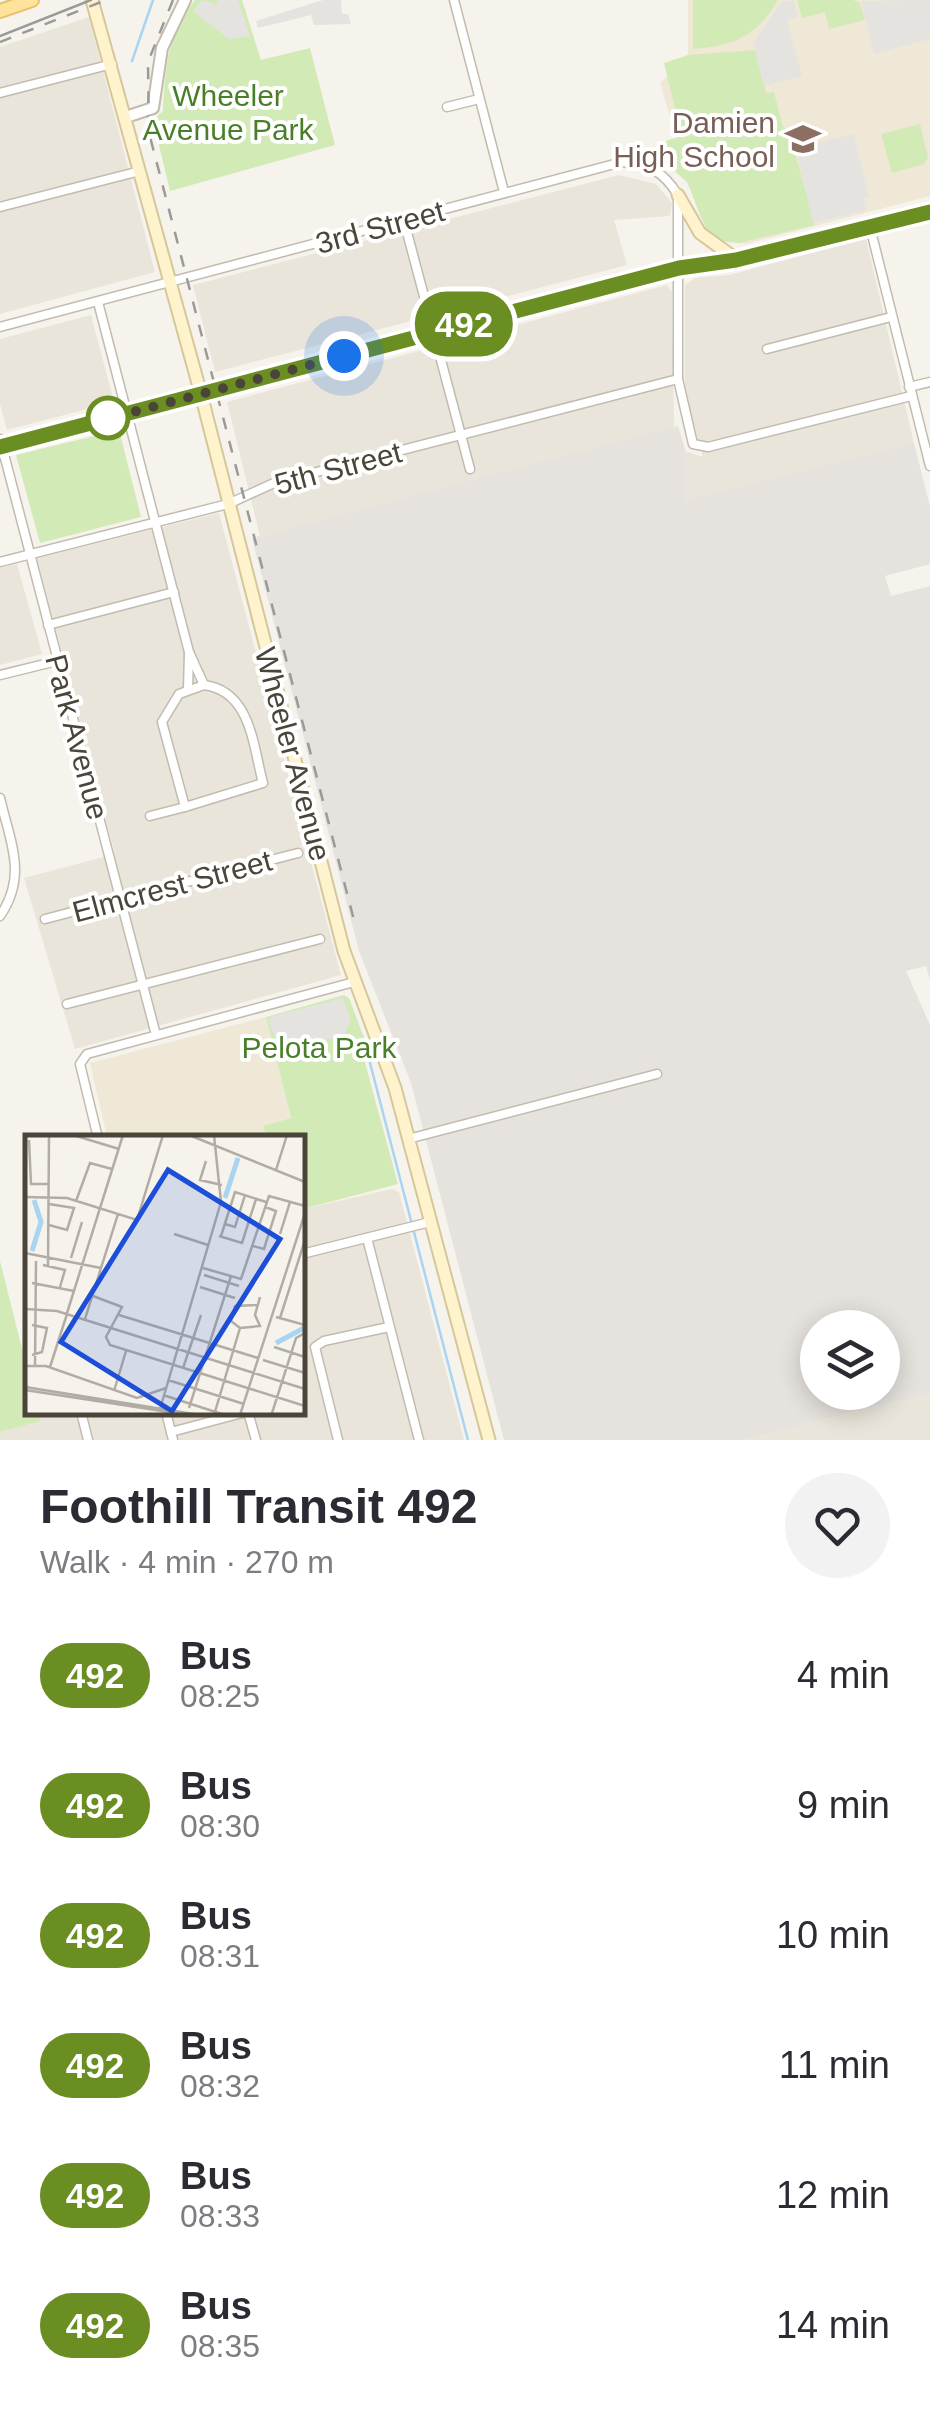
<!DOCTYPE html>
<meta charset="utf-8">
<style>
body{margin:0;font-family:Arial,sans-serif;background:#f2f2f3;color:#2b2b33;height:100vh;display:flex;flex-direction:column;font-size:38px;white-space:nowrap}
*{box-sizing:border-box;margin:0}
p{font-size:32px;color:#7c7c81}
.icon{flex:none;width:55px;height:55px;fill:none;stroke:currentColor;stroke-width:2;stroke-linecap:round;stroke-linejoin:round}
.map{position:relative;height:1440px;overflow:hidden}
.details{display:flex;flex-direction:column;background:#fff;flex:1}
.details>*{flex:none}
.badge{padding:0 20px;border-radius:32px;font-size:35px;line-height:65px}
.buttons{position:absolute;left:800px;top:1310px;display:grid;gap:20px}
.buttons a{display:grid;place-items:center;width:100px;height:100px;border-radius:50%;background:#fff;box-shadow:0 5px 25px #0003;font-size:50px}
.you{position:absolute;width:50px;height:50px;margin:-25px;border:8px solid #fff;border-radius:50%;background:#1a73e8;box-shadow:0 0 0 15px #1a73e833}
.map>.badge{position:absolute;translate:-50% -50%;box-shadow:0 0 0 5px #fff}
.round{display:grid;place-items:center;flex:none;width:105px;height:105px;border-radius:52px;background:#f2f2f3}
.overview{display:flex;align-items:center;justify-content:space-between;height:170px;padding:0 40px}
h1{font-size:48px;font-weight:700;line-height:75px}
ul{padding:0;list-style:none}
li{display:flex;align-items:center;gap:30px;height:130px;padding:0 40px}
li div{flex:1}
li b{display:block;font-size:38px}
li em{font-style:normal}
li .badge{min-width:110px;font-weight:700;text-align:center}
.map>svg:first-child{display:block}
.residential{fill:#eae5da}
.industrial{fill:#e6e2dd;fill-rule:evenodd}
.education{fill:#efe8d6}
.green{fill:#d2eab5}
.parking{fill:#e5e3e0}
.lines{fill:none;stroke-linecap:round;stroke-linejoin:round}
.stream{stroke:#a9d4f2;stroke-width:2.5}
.minor-casing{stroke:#c2bbae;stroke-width:11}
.tertiary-casing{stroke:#c2bbae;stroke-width:14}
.secondary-casing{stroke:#d6c79b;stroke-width:15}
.primary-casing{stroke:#e6c16a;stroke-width:16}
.minor{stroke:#fff;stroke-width:8}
.tertiary{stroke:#fff;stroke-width:10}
.secondary{stroke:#fff3cd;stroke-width:11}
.primary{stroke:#ffe39c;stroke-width:12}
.tram{stroke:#9a9a9a;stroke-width:2.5}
.rail{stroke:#9a9a9a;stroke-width:2.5;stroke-dasharray:12 12;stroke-linecap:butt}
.line-casing{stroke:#fff;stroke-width:22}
.line{stroke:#6b8e23;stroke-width:15}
.walk{stroke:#4b4439;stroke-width:10;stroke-dasharray:0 18}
.stop-dot{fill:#fff;stroke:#6b8e23;stroke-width:5}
.labels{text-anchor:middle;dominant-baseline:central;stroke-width:8;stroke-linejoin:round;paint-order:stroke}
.park-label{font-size:30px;fill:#4a7f2a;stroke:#fff}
.education-label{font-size:30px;fill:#785e54;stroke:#fff;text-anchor:end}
.street-label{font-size:30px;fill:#4b4439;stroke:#fff}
.inset-river{fill:none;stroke:#a9d4f2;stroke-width:5}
.inset-road{fill:none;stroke:#b2ada4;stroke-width:2.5}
.view{fill:#1d4ed8;fill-opacity:0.15;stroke:#1d4ed8;stroke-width:5}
.inset-edge{fill:none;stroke:#4b4439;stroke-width:5}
</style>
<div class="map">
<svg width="930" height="1440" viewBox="0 0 930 1440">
<rect width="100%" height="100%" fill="#f6f3ec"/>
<g class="residential">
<polygon points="89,17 155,272 0,314 0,47"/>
<polygon points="619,175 656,184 672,203 670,216 614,220 627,265 215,372 193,285"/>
<polygon points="866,239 914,443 685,502 685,451 703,457 685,394 685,285 695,278 729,275"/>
<polygon points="667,285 672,292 674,428 260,536 227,402"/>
<polygon points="91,315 114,402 7,430 0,404 0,339"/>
<polygon points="219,513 341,975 75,1049 24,878 115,854 37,558"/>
<polygon points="17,564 42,654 0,665 0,568"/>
<polygon points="392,1189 399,1192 464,1440 0,1440 0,1432 40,1421 39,1413 302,1412 303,1209"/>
<polygon points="930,1393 930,1440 743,1440"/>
</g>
<path class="industrial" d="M678,426l7,23v52l229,-58 16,64v57l-45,12 6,20 39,-10v394l-4,-14 -20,5 24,54v368l-187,47h-239l-93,-357 -52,-132 -107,-413zM818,1328h64v64h-64z"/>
<g class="education">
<polygon points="688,0 930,0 930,196 746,244 726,242 708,229 699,215 660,83 688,57"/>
<polygon points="266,1017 291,1118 264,1126 267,1137 107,1137 90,1063"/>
</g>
<g class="green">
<path d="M195,0h47l19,60 49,-12 25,97 -165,46 -17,-71 10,-9c2,-41 4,-78 32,-111z"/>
<path d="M693,0h85c-21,36 -44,46 -85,49z"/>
<polygon points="797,0 853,0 860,3 865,20 829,29 825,12 802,18"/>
<polygon points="755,50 766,93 774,92 783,127 789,131 815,225 739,243 722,241 707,231 687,182 662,160 659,143 682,136 664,63 688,55"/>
<polygon points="920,124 928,158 924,164 892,173 881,134"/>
<polygon points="119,430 141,517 40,543 16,455"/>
<polygon points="344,995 349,998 371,1056 364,1059 398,1184 303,1209 302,1138 267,1137 263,1126 291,1118 266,1017"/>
<polygon points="0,1261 27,1369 28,1412 39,1413 41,1421 0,1432"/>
</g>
<g class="parking">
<polygon points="202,0 218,5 217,0 238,0 250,36 229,39 193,11"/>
<polygon points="323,0 341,0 342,14 348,14 351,24 314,25 311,15 258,28 256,21"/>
<polygon points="794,0 798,17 787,20 802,76 764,86 753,43 782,2"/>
<polygon points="930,0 930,39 874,54 861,1"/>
<polygon points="854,134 869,197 864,199 866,210 813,223 794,140 813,135 816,143"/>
<polygon points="343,998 351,1021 343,1036 280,1049 268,1020 273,1016"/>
</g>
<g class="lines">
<g class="stream">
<polyline points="132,61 153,0"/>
<polyline points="369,1059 468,1440"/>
</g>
<defs>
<g id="minor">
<polyline points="454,0 504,192"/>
<polyline points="0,93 112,64"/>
<polyline points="447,107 479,99"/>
<polyline points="0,207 140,171"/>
<polyline points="404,221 470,469"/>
<polyline points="870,227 930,466"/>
<polyline points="98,302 189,652 188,689"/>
<path d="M0,327l622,-165c28,3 41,9 56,33v184l15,65 15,3 203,-51"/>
<polyline points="767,349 891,317"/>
<polyline points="909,387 930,382"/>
<polyline points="0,439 156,1035"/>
<polyline points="0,562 228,504 274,483 678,379"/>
<polyline points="48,625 174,592"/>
<polyline points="189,652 204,685"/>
<polyline points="0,675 57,661"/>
<path d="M204,685c47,6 49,61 59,98l-78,24 -23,-85 17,-28z"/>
<path d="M0,798c10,44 28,77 0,118"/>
<polyline points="150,816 185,807"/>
<polyline points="45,919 298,853"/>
<polyline points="67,1004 320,939"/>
<polyline points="98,1138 80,1064 87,1054 354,982"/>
<polyline points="408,1139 657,1074"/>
<polyline points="367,1238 419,1440"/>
<polyline points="302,1254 430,1222"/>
<polyline points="81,1412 88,1440"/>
<polyline points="166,1412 173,1440"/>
<polyline points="248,1412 256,1440"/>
<polyline points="171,1432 246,1412"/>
<polyline points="338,1440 315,1347 324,1341 389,1327"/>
</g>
<polyline id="tertiary" points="126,117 153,108 162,48 185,0"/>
<g id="secondary">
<polyline points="92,0 201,394 344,951 395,1088 489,1440"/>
<polyline points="678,195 700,233 736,259"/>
<polyline points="0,447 679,268 736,259 930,212"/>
</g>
<polyline id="primary" points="0,11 32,0"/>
</defs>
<use href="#minor" class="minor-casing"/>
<use href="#tertiary" class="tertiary-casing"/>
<use href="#secondary" class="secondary-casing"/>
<use href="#primary" class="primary-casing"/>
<use href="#minor" class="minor"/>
<use href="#tertiary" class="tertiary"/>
<use href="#secondary" class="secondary"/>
<use href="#primary" class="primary"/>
<polyline class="tram" points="0,36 91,0"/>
<g class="rail">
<polyline points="173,0 148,62 149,133 355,924"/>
<polyline points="0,42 106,0"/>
</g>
</g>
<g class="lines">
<defs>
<polyline id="line" points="0,447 679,268 736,260 930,212"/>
</defs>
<use href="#line" class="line-casing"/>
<use href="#line" class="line"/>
<polyline class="walk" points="108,418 96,422 344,356"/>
</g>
<defs>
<symbol id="school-bare" viewBox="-9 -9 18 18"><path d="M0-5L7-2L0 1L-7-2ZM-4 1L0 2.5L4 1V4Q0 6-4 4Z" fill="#8d6e63" stroke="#fff" stroke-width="2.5" paint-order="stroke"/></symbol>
</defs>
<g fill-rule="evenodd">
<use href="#school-bare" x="778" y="114" width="50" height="50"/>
</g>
<circle class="stop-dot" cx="108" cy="418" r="20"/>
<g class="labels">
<g class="park-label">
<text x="228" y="95">Wheeler<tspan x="228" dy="34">Avenue Park</tspan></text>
<text x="319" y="1047">Pelota Park</text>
</g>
<g class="education-label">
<text x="775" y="122">Damien<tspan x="775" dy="34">High School</tspan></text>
</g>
<g class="street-label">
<text transform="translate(380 227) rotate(-15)">3rd Street</text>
<text transform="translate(338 468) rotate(-15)">5th Street</text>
<text transform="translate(77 737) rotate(75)">Park Avenue</text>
<text transform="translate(293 754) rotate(75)">Wheeler Avenue</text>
<text transform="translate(172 886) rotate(-15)">Elmcrest Street</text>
</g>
</g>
<g transform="translate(25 1135)">
<rect width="280" height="280" fill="#f6f3ec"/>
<path class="inset-river" d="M200,63l13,-40M7,116l9,-29 -7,-22M251,208l28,-15"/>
<path class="inset-road" d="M48,0l46,14M164,0l116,47M4,5l2,44h18M181,26l-6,19 22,5M251,35l11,-35M0,62l42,1 70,22 26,-85M51,66l14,-38 22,6M200,89l10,3 10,-32M24,90l18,5 7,-22 -25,-4M149,99l34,11M255,99l10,-32M194,101l23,7 14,-44M196,101l14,-44 31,10M228,111l11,3 12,-38 -11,-4M0,118l76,15M46,123l11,-36M18,130l22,5 -5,17M23,131l1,-131M178,133l38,11 28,-83 36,10M179,140l35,11M7,148l42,8M175,152l35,11M68,161l29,11 -16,30 4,8 195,61M0,174l32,2 248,78M42,178l56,-178M94,180l139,43M251,182l29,8M255,183l25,-78M60,184l33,-105M215,193l20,-2 -5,-11 5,-18M215,193l-9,-7 4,-15 23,-1M249,212l31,10M7,220l10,-3 5,-24 -15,-3M238,225l42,13M0,231h21l91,32 29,-10M10,231l1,-105M25,232l17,-53M158,233l18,-53M143,245l76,24M0,252l175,28M0,255l163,25M89,256l12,-40M138,260l62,20M164,273l42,-132M135,274l61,-207 -7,-67M189,280l26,-87M215,280l65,-202M252,280l-5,-2 24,-75 9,-5"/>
<path class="view" d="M143,35l112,69 -108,172 -111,-69z"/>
<rect width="280" height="280" class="inset-edge"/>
</g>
</svg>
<div class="buttons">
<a><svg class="icon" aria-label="layers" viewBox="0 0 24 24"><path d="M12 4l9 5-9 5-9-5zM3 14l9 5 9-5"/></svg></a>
</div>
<div class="you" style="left:344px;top:356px"></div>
<b class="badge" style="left:464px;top:324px;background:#6b8e23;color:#fff">492</b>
</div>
<section class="details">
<div class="overview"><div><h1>Foothill Transit 492</h1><p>Walk · 4 min · 270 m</p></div><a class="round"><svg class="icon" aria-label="heart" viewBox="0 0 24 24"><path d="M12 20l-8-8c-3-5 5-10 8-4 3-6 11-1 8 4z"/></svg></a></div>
<ul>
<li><span class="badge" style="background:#6b8e23;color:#fff">492</span><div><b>Bus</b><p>08:25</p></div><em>4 min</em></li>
<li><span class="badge" style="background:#6b8e23;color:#fff">492</span><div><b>Bus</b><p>08:30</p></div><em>9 min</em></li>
<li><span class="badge" style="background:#6b8e23;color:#fff">492</span><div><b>Bus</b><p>08:31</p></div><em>10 min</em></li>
<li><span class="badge" style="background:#6b8e23;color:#fff">492</span><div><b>Bus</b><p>08:32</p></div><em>11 min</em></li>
<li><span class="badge" style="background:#6b8e23;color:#fff">492</span><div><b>Bus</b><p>08:33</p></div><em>12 min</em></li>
<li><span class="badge" style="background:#6b8e23;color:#fff">492</span><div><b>Bus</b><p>08:35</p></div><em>14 min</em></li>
</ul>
</section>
